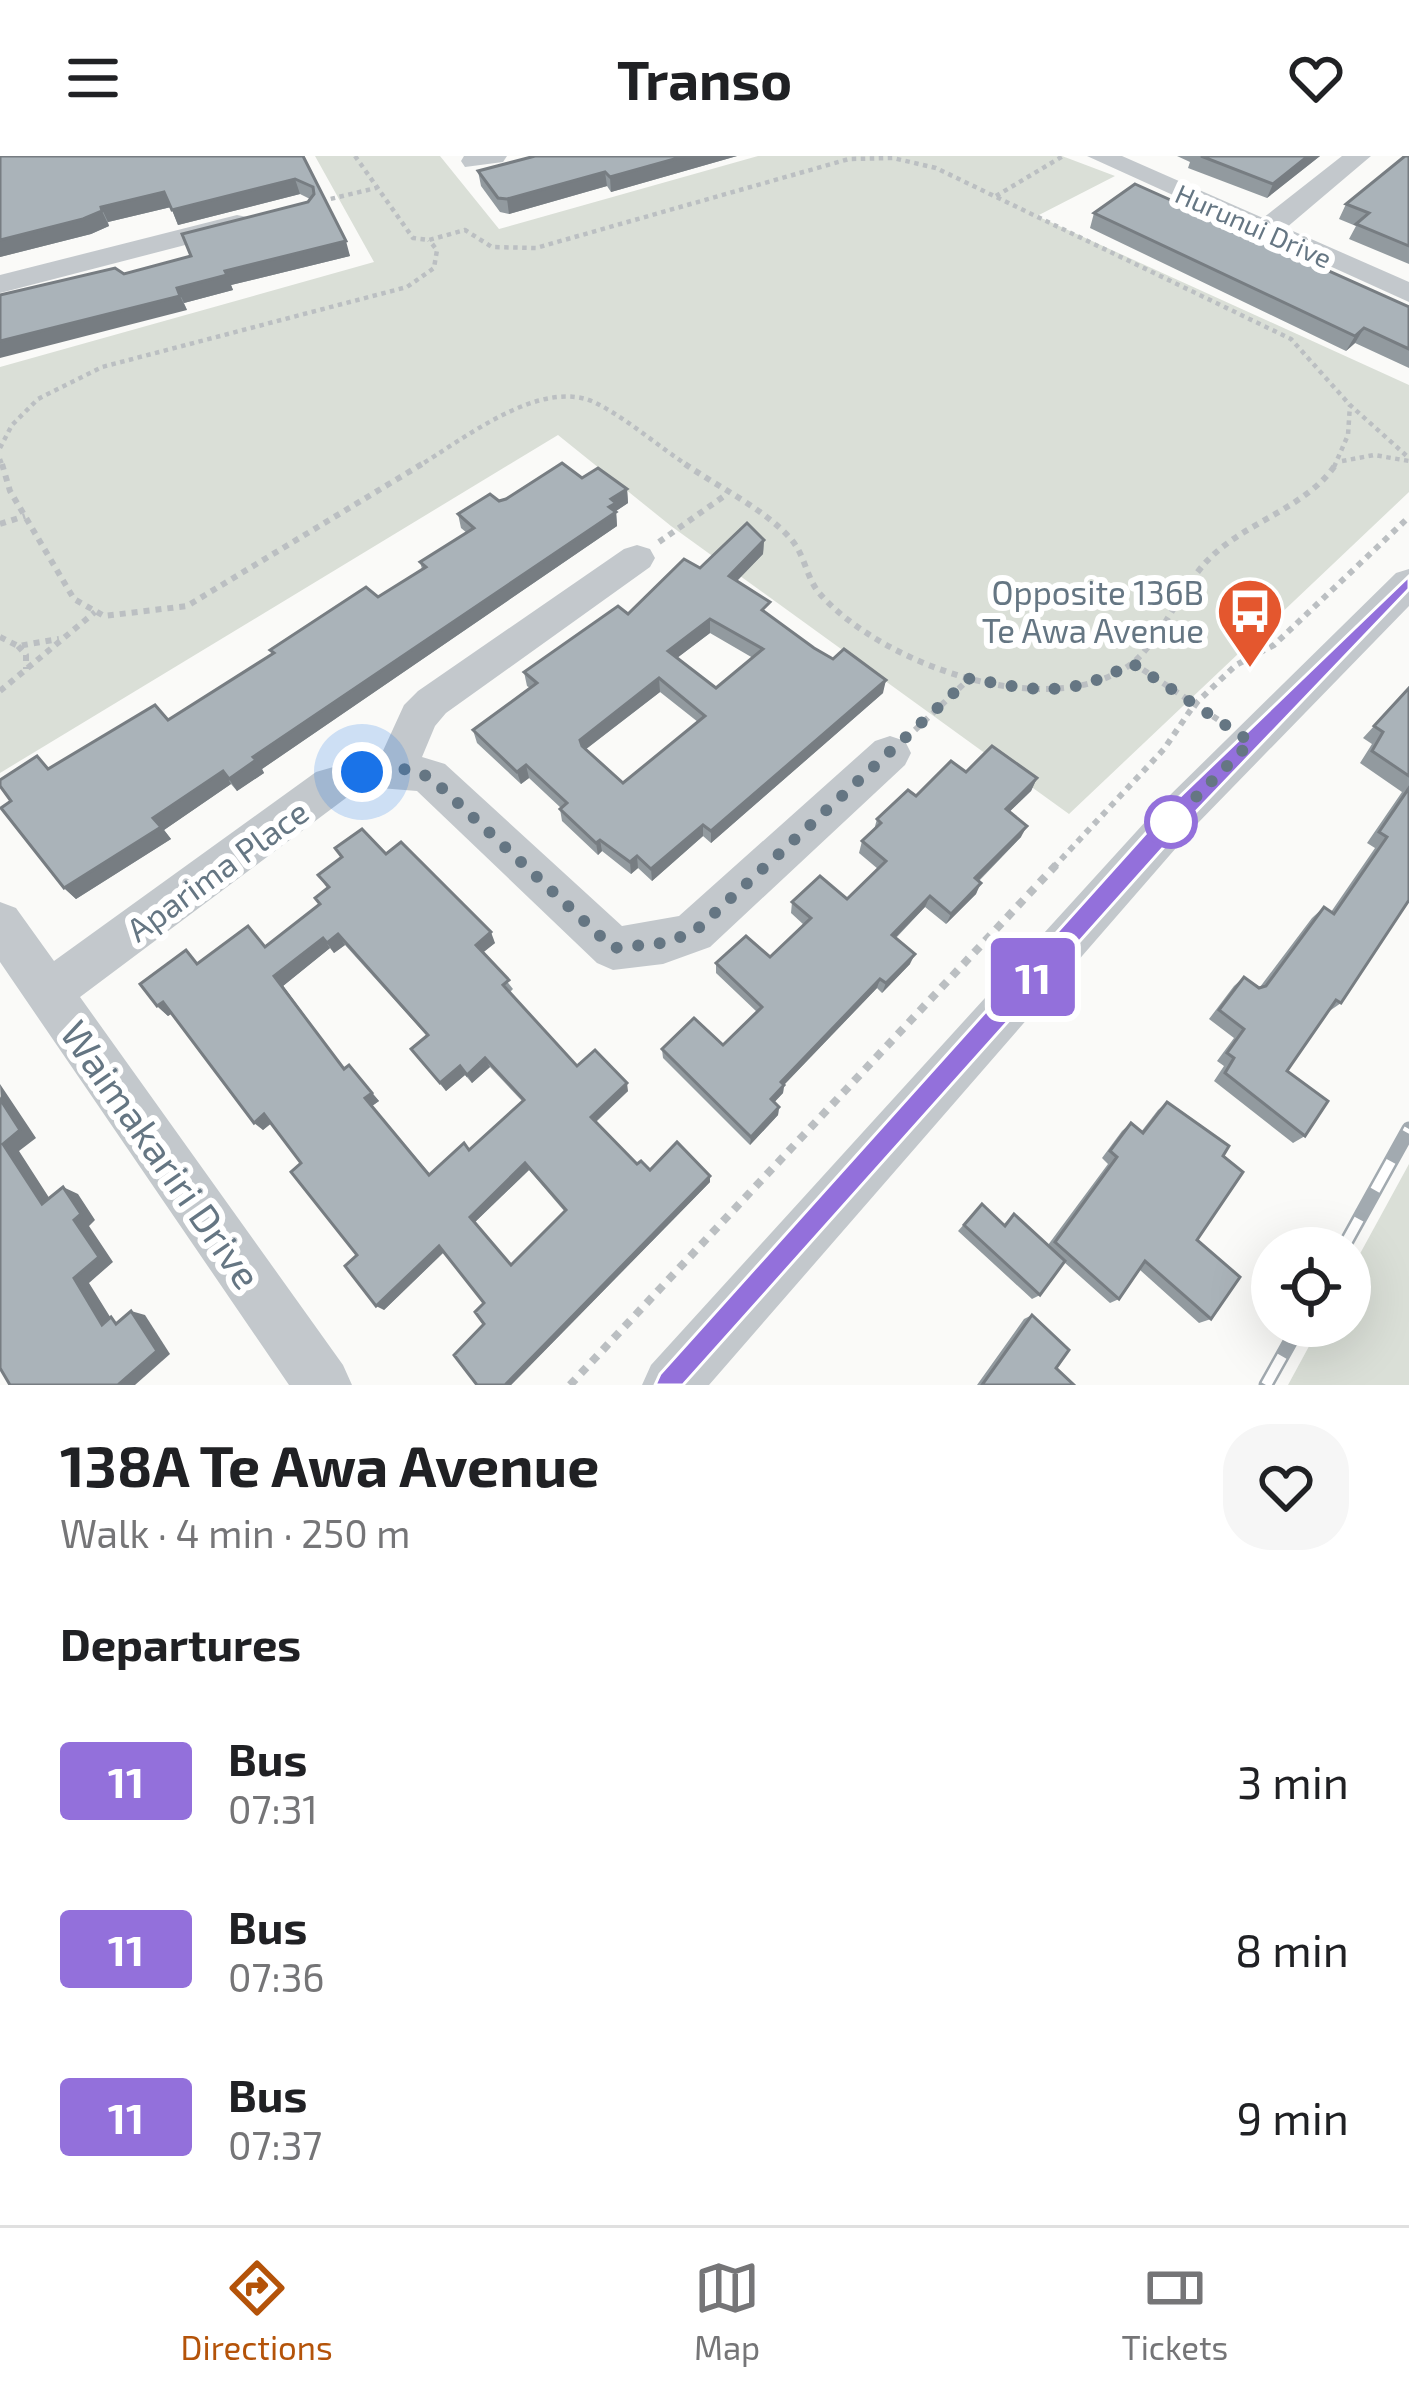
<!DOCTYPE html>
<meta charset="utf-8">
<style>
body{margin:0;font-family:"Exo 2",sans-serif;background:#f6f6f6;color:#202124;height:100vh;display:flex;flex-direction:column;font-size:45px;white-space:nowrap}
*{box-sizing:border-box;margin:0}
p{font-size:39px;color:#757577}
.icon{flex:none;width:66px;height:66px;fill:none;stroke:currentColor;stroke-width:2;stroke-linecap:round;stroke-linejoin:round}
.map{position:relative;height:1229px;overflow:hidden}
.drawer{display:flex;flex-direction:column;background:#fff;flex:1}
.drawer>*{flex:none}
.badge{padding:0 24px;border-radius:9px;font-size:42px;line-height:78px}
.controls{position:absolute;left:1251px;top:1071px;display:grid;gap:24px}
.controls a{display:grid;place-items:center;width:120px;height:120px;border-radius:50%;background:#fff;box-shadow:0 12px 48px #0002;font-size:60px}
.you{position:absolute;width:60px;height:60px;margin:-30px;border:9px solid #fff;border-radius:50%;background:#1a73e8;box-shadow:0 0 0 18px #1a73e833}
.map>.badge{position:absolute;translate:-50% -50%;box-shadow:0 0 0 6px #fff}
h2{padding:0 60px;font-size:45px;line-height:108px}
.round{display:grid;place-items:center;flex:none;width:126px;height:126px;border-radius:48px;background:#f6f6f6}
.summary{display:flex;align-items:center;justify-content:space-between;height:204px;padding:0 60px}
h1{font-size:57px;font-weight:700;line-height:90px}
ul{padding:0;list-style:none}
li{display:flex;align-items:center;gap:36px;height:168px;padding:0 60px}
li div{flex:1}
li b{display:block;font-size:45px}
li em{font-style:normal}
li .badge{min-width:132px;font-weight:700;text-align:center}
header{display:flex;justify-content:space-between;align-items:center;height:156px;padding:0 60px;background:#fff;font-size:54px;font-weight:700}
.menu{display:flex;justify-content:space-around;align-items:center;height:168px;border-top:3px solid #e0e0e0;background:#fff;font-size:33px;color:#757577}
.menu a{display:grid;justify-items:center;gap:6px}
.menu .current{color:#b45309}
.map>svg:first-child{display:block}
.green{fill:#dadfd7}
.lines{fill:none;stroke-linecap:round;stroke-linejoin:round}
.path-far2{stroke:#bbbfc2;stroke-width:4.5;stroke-dasharray:4.5 4.5;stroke-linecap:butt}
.path-far1{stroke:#bbbfc2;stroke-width:6;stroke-dasharray:6 6;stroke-linecap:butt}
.path{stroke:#bbbfc2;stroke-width:8;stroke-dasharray:8 8;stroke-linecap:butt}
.minor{fill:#c3c8cc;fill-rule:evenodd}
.rail-casing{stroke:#a2aab0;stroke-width:15}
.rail{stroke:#fff;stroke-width:10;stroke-dasharray:33;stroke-linecap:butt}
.wall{fill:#929a9f;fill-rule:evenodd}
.shaded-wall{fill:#777d82}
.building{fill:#aab3b9;stroke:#777d82;stroke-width:3;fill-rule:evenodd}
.line{fill:#9370db;stroke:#fff;stroke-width:3}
.walk{stroke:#657683;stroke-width:12;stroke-dasharray:0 21.6}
.stop-dot{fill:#fff;stroke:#9370db;stroke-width:6}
.labels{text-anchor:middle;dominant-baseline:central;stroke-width:12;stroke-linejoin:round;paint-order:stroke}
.far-street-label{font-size:27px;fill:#657683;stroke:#fff}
.poi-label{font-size:33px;fill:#657683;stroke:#fff;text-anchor:end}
.street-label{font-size:33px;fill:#657683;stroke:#fff}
.near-street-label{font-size:39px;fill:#657683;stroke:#fff}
</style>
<header><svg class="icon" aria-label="menu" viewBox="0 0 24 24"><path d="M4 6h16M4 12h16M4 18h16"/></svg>Transo<svg class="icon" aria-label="heart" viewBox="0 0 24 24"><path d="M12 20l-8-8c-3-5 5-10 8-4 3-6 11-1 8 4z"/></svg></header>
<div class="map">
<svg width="1409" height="1229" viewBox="0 0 1409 1229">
<rect width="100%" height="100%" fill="#fafaf8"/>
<g class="green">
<polygon points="315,0 440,0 499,73 758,0 1062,0 1115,20 1037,60 1409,229 1409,336 1069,658 671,370 558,279 0,617 0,211 374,106"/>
<polygon points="1409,1008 1409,1229 1288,1229 1320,1170 1350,1170 1350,1116"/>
</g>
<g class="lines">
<g class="path-far2">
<polyline points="355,0 413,82 429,84 465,74 492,91 536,92 849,3 893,2 936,12 1291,183 1350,249 1409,302"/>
<polyline points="996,40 1063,0"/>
<polyline points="322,45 376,32"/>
<polyline points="0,292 12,269 38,243 102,211 407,131 434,112 437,94 429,84"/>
<polyline points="0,303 3,311"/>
<polyline points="1342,305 1374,299 1409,305"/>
<path d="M417,311c46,-27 124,-91 179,-64 33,17 63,44 94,64"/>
<polyline points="1334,311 1348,279 1350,249"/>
</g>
<g class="path-far1">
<polyline points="2,308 10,335 74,443 104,460 187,450 422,308"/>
<path d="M685,308c33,23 78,44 105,74 15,16 16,40 30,56 62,70 226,130 310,71 28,-20 50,-75 76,-103 37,-40 100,-53 130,-98"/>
<polyline points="0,368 25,360"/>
<polyline points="659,386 727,338"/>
<polyline points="0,481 18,490 59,483"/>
<polyline points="18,490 26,499 26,513"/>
<polyline points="1133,507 1220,565"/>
<polyline points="0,535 95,456"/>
<polyline points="915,574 970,522"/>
<polyline points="1053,712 1164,593 1194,549 1236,509 1274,489 1409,361"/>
</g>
<polyline class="path" points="570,1229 1056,709"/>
<g class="minor">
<polygon points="464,0 507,0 503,6 465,11 461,5"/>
<polygon points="1087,0 1122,0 1263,62 1342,0 1371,0 1286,72 1409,126 1409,146"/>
<polygon points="237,59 247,61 251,67 247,73 0,137 0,119"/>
<polygon points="637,389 650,393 655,402 650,411 446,557 435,570 422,601 445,608 622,770 679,760 875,585 890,580 905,585 911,597 905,609 710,791 663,808 613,814 597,807 417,635 380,632 346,642 80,841 343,1209 352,1229 289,1229 0,806 0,746 16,752 54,805 316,616 382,597 404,549 418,535 624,393"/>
<polygon points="1409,413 1409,450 1196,669 709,1229 642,1229 651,1209 1166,643 1396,417"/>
</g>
<defs>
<g id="rail">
<polyline points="1343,1092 1409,973"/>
<polyline points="1266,1229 1299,1170"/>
</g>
</defs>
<use href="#rail" class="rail-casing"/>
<use href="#rail" class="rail"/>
</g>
<g class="wall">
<polygon points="0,0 303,0 350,100 231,129 233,134 184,147 187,154 124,118 191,100 308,46 310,43 300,38 178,69 171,51 108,66 109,70 91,78 0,101"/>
<polygon points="533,0 737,0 611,36 607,30 509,58 500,56 481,30 478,15"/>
<polygon points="1177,0 1320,0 1267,42 1188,12 1190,6"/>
<polygon points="1409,0 1409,108 1349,83 1356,70 1339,63 1346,48"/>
<polygon points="1094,57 1409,151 1409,212 1355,187 1346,195 1090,72"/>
<polygon points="582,322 627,333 628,347 616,355 617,370 262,613 264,617 237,635 231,628 164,674 171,683 76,743 64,732 11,645 49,613 168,564 273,498 270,494 378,441 422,413 420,406 467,377 461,372 458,358"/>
<path d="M764,384l-1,14 -26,27 32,34 45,33 69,45 -172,150 -8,-7 -51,45 -14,-13 -7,6 -29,-23 -4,4 -36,-34 -2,-12 1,-1 -32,-30 -8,6 -44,-41 -4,-13 57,-42 -3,-2 -3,-14 104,-58 72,-46zM710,477l43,25 -37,30 -39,-30zM660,536l38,30 -75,61 -38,-33z"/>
<polygon points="1409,532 1409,744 1341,847 1328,856 1287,915 1305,980 1293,987 1214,925 1224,910 1217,905 1234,882 1209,863 1234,830 1244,821 1260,831 1312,762 1324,751 1331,756 1375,692 1367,687 1402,636 1360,607 1372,588 1363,582"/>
<polygon points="966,616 1037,622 1031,635 1009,656 1021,681 979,725 976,738 946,768 925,751 896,782 910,808 882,837 877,832 784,929 783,937 774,946 779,951 778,959 750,989 663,902 662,893 723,889 757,856 716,817 716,807 770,801 804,769 791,757 792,746 847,743 878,713 859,697 862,685 874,674 877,663 916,640"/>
<path d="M335,692l51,6 109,89 -12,9 30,37 -3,3 67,74 51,25 -32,31 41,42 13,6 60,6v6l-199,203h-34l7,-61v-21l-40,-51 -60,58 -27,-55 -56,-92 -30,-40 -8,7 -92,-116 -3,2 -11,-10 42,-43 66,-16 54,-43 8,-16 -9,-13 23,-17zM345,789l82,91 -16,13 35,42 19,-16 7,8 18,-16 32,34 -53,49 -39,24 -58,-68 7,-5 -30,-36 -5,4 -61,-83 47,-38 4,5zM529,1014l36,42 -54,53 -36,-43z"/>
<polygon points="1167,946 1223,1000 1197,1084 1211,1163 1199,1167 1140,1114 1119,1143 1110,1147 1064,1106 1040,1139 1032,1143 958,1075 982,1048 1004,1068 1014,1058 1048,1089 1108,1008 1102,1002 1122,975 1131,967 1141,976 1158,954"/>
<polygon points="1032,1159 1056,1212 1074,1229 977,1229 1024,1163"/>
</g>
<g class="shaded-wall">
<polygon points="685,0 737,0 611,36 610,21"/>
<polygon points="1308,0 1320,0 1267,42 1273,28"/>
<polygon points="605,16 607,30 509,58 507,43"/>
<polygon points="295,23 300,38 178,69 172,54"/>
<polygon points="164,36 171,51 108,66 101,51"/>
<polygon points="102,55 109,70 91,78 0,101 0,84"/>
<polygon points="346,85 350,100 231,129 233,134 184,147 177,132 225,115"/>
<polygon points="180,140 187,154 0,202 0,185"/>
<polygon points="1364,172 1355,187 1346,195 1355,180"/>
<polygon points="627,333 628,347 616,355 617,370 262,613 264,617 237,635 229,623 253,601 609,351 611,343"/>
<polygon points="764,384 763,398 728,434 729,420"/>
<polygon points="710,463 710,477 669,508 668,495"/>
<polygon points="659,522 660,536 582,596 580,584"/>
<polygon points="886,524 883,537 711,687 711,675"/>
<polygon points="526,609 529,622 521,628 517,616"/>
<polygon points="223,615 231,628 164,674 171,683 76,743 64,732 153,662"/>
<polygon points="1037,622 1031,635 1000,665 1006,653"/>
<polygon points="703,669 703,680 652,725 651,713"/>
<polygon points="1027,670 1021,681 970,733 975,722"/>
<polygon points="600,684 602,695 598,699 596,687"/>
<polygon points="637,700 638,712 631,718 630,706"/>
<polygon points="981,727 976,738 946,768 951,758"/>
<polygon points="930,740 925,751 888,789 892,779"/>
<polygon points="491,776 495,787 480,799 476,789"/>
<polygon points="338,778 345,789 334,797 327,787"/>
<polygon points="323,782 330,792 283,830 351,922 274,820"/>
<polygon points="915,798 910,808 882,837 886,827"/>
<polygon points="880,823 877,832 779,934 781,926"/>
<polygon points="163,846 174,856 168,860 157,850"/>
<polygon points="485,902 490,911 472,927 467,919"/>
<polygon points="460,910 465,919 446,935 440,927"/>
<polygon points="627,927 628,935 593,968 591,961"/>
<polygon points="0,928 36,982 19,995 57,1054 42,1048 3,988"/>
<polygon points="784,929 783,937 770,951 771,943"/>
<polygon points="372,937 379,945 372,950 365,942"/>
<polygon points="779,951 778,959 750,989 751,981"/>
<polygon points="264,958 273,966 263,974 254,967"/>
<polygon points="525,1007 529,1014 475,1066 470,1061"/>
<polygon points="710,1020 710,1026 511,1229 505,1229"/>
<polygon points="63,1031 78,1038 95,1064 89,1070 113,1106 89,1127 117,1172 102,1169 74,1122 74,1064"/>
<polygon points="439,1090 445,1095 384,1154 376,1150"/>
<polygon points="131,1155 145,1159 170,1198 135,1229 118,1229"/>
</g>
<g class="building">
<polygon points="0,0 303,0 346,85 225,115 227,119 177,132 180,140 0,185 0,139 115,112 124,118 191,100 182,78 308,46 314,38 313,31 295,23 172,54 164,36 101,51 102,55 83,63 0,84"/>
<polygon points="535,0 685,0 610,21 605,16 507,43 498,42 478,15"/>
<polygon points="1201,0 1308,0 1273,28"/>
<polygon points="1405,0 1409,0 1409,90 1356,68 1369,57 1346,48"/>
<polygon points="1135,28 1409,151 1409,193 1364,172 1355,180 1094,57"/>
<polygon points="562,307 582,322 598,312 627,333 611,343 616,347 609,351 616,356 253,601 256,604 229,623 223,615 153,662 161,671 64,732 1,652 11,645 0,630 0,624 37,600 48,613 155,549 168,564 274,497 270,494 366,431 378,441 426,411 420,406 474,372 458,358 490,338 499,345 506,343"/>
<path d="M747,367l17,17 -35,36 41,26 -8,8 52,38 19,11 11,-10 42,31 -175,151 -8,-6 -52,44 -14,-13 -7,6 -30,-22 -4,3 -36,-34 7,-6 -41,-38 -9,7 -44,-42 64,-47 -13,-11 94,-66 10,8 56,-55 16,9zM710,463l53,30 -47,39 -48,-37zM659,522l46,38 -82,67 -41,-37 -2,-6z"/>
<polygon points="1409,532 1409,620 1372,595 1383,576 1374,570"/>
<polygon points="992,590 1037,622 1006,653 1027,670 975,722 981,727 951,758 930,740 892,779 915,798 886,827 880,823 781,926 784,929 771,943 779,951 751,981 662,893 694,862 723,889 762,851 716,807 746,780 770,801 811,762 792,746 820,720 847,743 886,705 862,685 881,667 877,663 908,634 916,640 951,605 966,616"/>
<polygon points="1409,632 1409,744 1341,847 1336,844 1287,915 1328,945 1305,980 1225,917 1234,902 1227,897 1244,873 1219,854 1244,821 1259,832 1266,830 1324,751 1334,758 1387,681 1379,676"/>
<path d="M362,673l24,25 15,-12 90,90 -15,13 33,35 -6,5 74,81 18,-16 32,33 -36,34 46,47 4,-3 9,9 27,-28 33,34 -205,209h-28l-23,-30 30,-31 -9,-12 9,-9 -45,-57 -63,60 -31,-40 12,-11 -66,-83 10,-9 -37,-49 -10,9 -91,-121 -6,4 -17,-22 46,-34 11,14 51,-38 17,21 55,-43 -5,-6 14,-11 -11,-12 24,-18 -7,-9zM338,778l90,101 -17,14 29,34 20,-17 7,9 18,-17 39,42 -55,50 -5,-7 -35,32 -64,-77 7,-5 -23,-28 -5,4 -70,-93 49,-38 4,5zM525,1007l41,47 -55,55 -41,-48z"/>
<polygon points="0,943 20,974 3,988 42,1048 63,1031 81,1058 74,1064 99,1101 74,1122 102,1169 111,1161 116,1168 131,1155 157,1195 118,1229 10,1229 0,1212"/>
<polygon points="1167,946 1229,990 1223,1000 1243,1016 1197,1084 1240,1121 1211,1163 1145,1105 1119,1143 1055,1086 1117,1001 1110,995 1131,967 1143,977"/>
<polygon points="982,1048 1005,1070 1014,1058 1065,1105 1040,1139 964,1069"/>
<polygon points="1032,1159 1069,1194 1056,1212 1074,1229 982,1229"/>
</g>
<polygon class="line" points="1409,420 1409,433 1189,663 683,1229 655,1229 660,1218 1172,648"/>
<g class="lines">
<path class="walk" d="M362,616l35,-5 33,10 183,171 50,-5 31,-11 276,-254c65,14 102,20 162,-15l119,79 -80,80"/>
</g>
<defs>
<symbol id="bus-pin" viewBox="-11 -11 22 30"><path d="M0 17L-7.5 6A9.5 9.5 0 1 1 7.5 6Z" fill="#e4572e" stroke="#fff"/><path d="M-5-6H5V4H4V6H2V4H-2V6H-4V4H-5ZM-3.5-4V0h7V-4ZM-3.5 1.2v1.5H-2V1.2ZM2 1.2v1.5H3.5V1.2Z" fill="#fff"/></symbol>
</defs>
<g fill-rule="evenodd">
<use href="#bus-pin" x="1212" y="417" width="76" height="104"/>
</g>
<circle class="stop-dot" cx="1171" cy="666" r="24"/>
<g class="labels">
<g class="far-street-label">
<text transform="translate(1254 69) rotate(24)">Hurunui Drive</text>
</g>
<g class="poi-label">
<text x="1204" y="436">Opposite 136B<tspan x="1204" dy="38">Te Awa Avenue</tspan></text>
</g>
<g class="street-label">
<text transform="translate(217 714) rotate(-36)">Aparima Place</text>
</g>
<g class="near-street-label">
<text transform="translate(162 998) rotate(55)">Waimakariri Drive</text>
</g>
</g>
</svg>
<div class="controls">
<a><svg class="icon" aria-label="locate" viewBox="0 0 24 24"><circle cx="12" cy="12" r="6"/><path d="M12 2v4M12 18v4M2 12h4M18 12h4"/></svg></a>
</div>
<div class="you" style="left:362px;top:616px"></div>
<b class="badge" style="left:1033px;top:821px;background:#9370db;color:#fff">11</b>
</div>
<section class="drawer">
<div class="summary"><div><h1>138A Te Awa Avenue</h1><p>Walk · 4 min · 250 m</p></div><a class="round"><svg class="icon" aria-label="heart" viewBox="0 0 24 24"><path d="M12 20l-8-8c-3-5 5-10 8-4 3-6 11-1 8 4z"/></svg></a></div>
<h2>Departures</h2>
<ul>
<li><span class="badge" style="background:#9370db;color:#fff">11</span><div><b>Bus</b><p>07:31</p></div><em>3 min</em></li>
<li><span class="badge" style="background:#9370db;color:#fff">11</span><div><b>Bus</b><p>07:36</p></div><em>8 min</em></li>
<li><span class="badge" style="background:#9370db;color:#fff">11</span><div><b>Bus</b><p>07:37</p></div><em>9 min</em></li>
</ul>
</section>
<nav class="menu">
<a class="current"><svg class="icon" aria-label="directions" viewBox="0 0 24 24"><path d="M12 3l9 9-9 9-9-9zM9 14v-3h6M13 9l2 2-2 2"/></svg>Directions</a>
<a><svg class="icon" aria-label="map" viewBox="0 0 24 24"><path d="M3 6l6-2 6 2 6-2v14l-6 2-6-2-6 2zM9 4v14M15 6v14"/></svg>Map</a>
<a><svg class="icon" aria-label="tickets" viewBox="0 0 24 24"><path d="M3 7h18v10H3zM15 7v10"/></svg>Tickets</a>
</nav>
